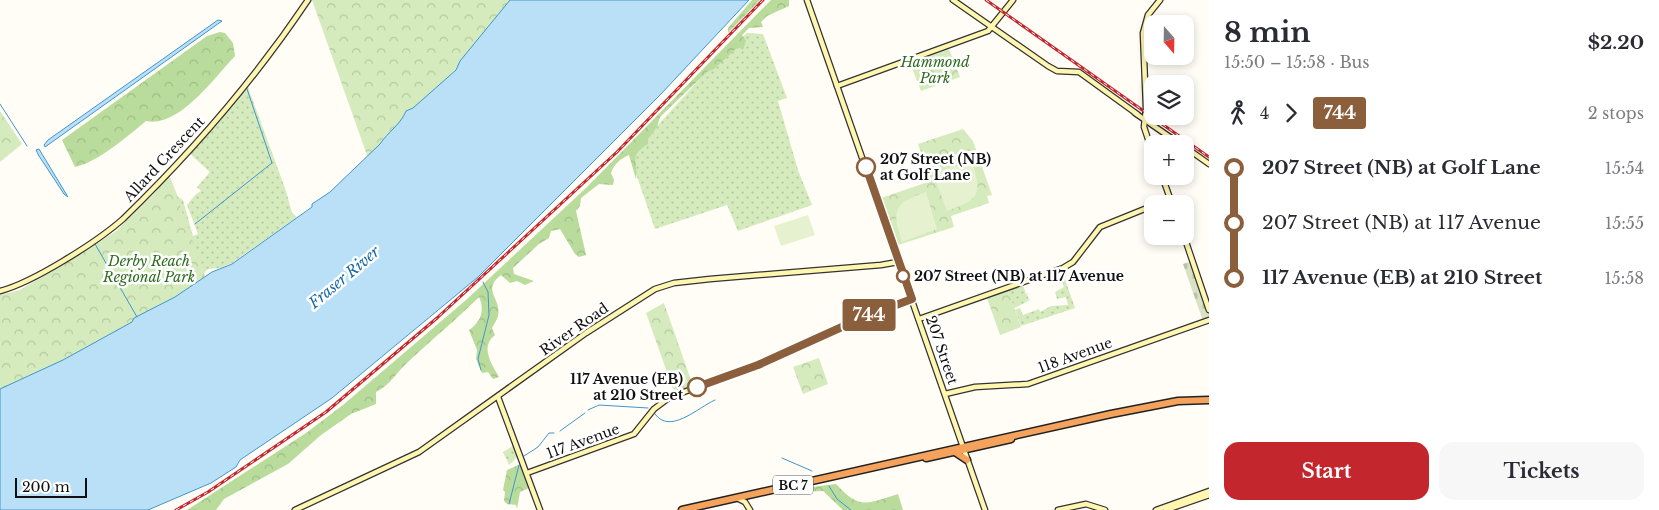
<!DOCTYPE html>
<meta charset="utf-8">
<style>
body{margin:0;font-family:"Libre Baskerville",serif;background:#f7f7f7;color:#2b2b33;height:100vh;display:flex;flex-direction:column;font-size:19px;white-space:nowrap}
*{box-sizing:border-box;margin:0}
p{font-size:16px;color:#7c7c81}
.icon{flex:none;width:28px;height:28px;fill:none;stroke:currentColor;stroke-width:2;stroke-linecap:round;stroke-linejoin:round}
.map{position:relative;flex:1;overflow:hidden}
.sheet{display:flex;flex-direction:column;background:#fff;width:450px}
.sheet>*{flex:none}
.badge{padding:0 10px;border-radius:4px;font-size:18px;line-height:32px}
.needle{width:32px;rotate:160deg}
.controls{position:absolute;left:1144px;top:15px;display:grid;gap:10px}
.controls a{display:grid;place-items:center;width:50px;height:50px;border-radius:10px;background:#fff;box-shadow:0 2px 8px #0003;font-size:25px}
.scale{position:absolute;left:15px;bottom:12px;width:72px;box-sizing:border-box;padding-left:5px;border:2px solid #111;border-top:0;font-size:14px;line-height:18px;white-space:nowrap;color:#111;-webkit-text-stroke:4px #fff;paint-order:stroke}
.map>.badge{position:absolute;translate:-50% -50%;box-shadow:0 0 0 2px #fff}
.legs{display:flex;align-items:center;gap:8px;height:55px;padding:0 15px;font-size:16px}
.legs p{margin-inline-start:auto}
.summary{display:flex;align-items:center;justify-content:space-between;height:85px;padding:0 15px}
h1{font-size:28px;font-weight:700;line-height:38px}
.cta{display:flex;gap:10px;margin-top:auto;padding:10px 15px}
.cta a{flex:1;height:58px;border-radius:15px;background:#c4262e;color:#fff;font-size:20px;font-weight:700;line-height:58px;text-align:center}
.cta a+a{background:#f7f7f7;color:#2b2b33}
ul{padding:0 15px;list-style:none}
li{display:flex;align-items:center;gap:18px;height:55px;font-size:19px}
li i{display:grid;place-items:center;width:8px;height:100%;margin:0 6px;background:currentColor}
li i::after{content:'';width:12px;height:12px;margin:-6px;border:4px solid;border-radius:50%;background:#fff}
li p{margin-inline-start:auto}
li:first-child i{background:linear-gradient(#0000 50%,currentColor 0)}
li:last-child i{background:linear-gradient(currentColor 50%,#0000 0)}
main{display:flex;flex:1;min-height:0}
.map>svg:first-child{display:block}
.grass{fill:url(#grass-dots)}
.forest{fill:url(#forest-crowns)}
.cemetery{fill:url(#cemetery-stones)}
.park{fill:url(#park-crowns)}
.pitch{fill:#e6f2cf}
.water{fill:#b9e0f7;stroke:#3f96cf}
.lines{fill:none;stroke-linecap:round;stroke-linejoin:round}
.stream{stroke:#3f96cf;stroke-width:1}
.secondary-casing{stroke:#333;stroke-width:7}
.highway-casing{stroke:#222;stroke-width:9}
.secondary{stroke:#fff6b0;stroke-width:4.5}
.highway{stroke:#f5a25d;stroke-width:6}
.rail-casing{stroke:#c4262e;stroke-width:3}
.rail{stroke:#fff;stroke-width:1;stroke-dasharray:4;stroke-linecap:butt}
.line-1-casing{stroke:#fff;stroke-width:11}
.line-1{stroke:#8b5e3c;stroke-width:8}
.stop-1-dot{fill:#fff;stroke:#8b5e3c;stroke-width:2.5}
.labels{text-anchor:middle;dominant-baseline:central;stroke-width:5;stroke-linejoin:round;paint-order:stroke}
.shield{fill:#fff;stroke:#585858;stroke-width:1}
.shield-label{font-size:12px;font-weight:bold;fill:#111}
.park-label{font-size:14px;font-style:italic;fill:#2f6b1f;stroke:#fff}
.street-label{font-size:14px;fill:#111;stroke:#fff}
.stop-label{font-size:14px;font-weight:bold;fill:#111;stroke:#fff;text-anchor:start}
.water-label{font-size:15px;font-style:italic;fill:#1768a6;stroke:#fff}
</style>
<main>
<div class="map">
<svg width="1209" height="510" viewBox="0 0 1209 510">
<defs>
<pattern id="grass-dots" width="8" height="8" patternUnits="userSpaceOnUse" patternTransform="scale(1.25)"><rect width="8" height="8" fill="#d5ebbd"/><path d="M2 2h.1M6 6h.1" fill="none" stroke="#b6c8a1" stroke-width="1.8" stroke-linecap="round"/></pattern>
<pattern id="forest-crowns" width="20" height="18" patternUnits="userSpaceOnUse" patternTransform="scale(1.25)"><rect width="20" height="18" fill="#b9dc9c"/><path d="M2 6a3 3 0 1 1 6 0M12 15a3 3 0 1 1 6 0" fill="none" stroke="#9ebc85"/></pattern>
<pattern id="cemetery-stones" width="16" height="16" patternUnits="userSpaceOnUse" patternTransform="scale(1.25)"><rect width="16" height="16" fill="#d9e3c4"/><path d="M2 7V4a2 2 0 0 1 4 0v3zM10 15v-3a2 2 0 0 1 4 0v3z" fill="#b9c2a7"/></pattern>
<pattern id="park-crowns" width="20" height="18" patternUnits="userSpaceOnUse" patternTransform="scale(1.25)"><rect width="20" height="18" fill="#d5ebbd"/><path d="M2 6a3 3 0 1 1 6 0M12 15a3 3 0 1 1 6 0" fill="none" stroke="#b6c8a1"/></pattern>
</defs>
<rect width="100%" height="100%" fill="#fffdf5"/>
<g class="grass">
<polygon points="747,33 763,34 787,98 778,101 798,170 812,205 738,231 727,205 655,229 630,156 707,71"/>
<polygon points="248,87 286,191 292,213 297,217 232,263 220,268 208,269 202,275 133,220 169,175 178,197 183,200 193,236 198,234 187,205 196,194 201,191 197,187 210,172 189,153"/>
<polygon points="1062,271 1075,308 1021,326 1015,310 1020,308 1023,315 1039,309 1040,312 1051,306 1068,305 1066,297 1057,299 1055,292 1064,287 1061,279 1055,280 1053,274"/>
<polygon points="1023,285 1026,294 1029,293 1027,295 1029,299 1024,301 1032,299 1015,308 1018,305 1014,308 1008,292 986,298"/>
<polygon points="511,438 518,456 509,465 503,452 513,446"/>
</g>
<g class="forest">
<polygon points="752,0 760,0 728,33 728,28"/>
<path d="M771,0h18v6l-22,10 -6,6 2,5 -14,1 -7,7 4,6 -3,9 -5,-3 -24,22 -6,2 -48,46 -3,10 -9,12v5c-21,13 -9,16 -12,35l-7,-24c-9,4 -15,9 -18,18l3,7 -1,5 -14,-1 -18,14 -1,8 -4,5 10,44 -7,2 -4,-3 -15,-25 -9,2 -2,7 -10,6 -26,24 1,6 20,7 -9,4 -8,-4 -7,2 -9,-8c-20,16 1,23 -3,41 -1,4 -4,8 -6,12l3,7c-15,12 -4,28 4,42l-6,2 -5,-7 -6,1 -6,-14 1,-9 -8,-20c12,-8 16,-20 10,-33 -23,23 -48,43 -72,66 -11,10 -17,22 -31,29v12l-25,10 -30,21 -33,29 -64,35 -8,11h-29l119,-77 37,-28 123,-105 121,-113z"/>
<path d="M220,32l5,1 8,10 2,13c-20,21 -56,72 -89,65 -18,15 -48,41 -71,46l-13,-27 145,-104z"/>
<polygon points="519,465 523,469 529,488 520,492 517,509 516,505 507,504 504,501 505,492 503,490 507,470"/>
<path d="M836,484c24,26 30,20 62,10l5,16h-60l-20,-19 -26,1 -1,-3z"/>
</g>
<polygon class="cemetery" points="1192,261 1209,310 1209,320 1203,321 1183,264"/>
<g class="park">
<polygon points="312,0 513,0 455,70 368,158"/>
<polygon points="949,49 960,77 921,91 910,63"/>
<polygon points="0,111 22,144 0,162"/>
<polygon points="963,129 973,141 992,195 987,196 989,203 951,216 954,227 898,245 881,198 931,181 918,144"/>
<polygon points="169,175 211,293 0,403 0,295 20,290 115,232 154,194"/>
<polygon points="1008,291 1021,327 1000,335 987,298"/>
<polygon points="664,303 693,386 674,392 646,313"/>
<polygon points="819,358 828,384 803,394 793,367"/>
</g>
<g class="pitch">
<path d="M971,160c12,34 9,39 -24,51l-13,-35 1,-3z"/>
<path d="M926,192l11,37 -35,13c-11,-33 -8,-39 24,-50z"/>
<polygon points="808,215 815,235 781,246 774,226"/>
<polygon points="675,370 684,373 688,383 673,387 668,372"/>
</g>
<g class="water">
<path d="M510,0h239l-88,94 -183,183 -146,121 -92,62 -4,7 -25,16 -63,27h-148v-121l63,-29 69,-38 2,-4 41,-21 37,-25 20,-8 80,-57v-3l18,-12 50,-48c8,-12 21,-20 26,-33l7,-3 43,-38 4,-9z"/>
<polygon points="218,20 222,21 45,147 44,145 48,140"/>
<polygon points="39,149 68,197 64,194 39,156 36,150"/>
</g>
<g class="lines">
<g class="stream">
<polyline points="0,104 27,146"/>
<polyline points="195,224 272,163 247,89"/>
<polyline points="95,244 137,317"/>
<polyline points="481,370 478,359 489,315 488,292 483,282"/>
<polyline points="588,410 599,405 648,408"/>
<path d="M655,414c15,21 42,-6 60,-14"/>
<polyline points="560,431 585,413"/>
<polyline points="524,456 538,447 549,433 554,433"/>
<polyline points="782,458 812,471"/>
<polyline points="829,486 837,499 851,510"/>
<polyline points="509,504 519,465"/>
</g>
<defs>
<g id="secondary">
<polyline points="807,0 985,510"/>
<polyline points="953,0 1048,66 1057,71 1079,72 1137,114"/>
<polyline points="837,86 988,31 1013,0"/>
<polyline points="1135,113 1180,144"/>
<polyline points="1185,147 1209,164"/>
<polyline points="1152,151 1144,127 1146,108 1143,33 1148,15 1160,0"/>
<polyline points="1162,176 1172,204"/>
<polyline points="1157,204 1170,199"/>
<polyline points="1184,236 1209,310"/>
<path d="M0,291c32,-8 97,-49 123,-72 68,-66 132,-140 185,-219"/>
<polyline points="919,319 1063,268 1073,262 1100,227 1152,206"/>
<polyline points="945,394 975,387 1028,384 1209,320"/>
<polyline points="498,397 540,510"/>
<polyline points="527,473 634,434 654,409 670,397 759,365 864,317 912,299"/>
<polyline points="737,498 745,502 750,510"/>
<polyline points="295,510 419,452 586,333 655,289 674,283 710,279 881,265 898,262"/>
<polyline points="1058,510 1086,504 1105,510"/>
<polyline points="1156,510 1209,491"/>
<polyline points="1166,510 1209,495"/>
</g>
<g id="highway">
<polyline points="955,452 967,460"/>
<polyline points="926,458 1011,439"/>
<polyline points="682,510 1111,414 1178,401 1209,400"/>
</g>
</defs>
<use href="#secondary" class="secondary-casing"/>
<use href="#highway" class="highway-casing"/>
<use href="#secondary" class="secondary"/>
<use href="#highway" class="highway"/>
<defs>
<g id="rail">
<polyline points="986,0 1209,157"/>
<polyline points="176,510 208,492 326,412 437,318 617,152 763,0"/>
</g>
</defs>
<use href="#rail" class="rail-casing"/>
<use href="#rail" class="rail"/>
</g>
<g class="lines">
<defs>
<polyline id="line-1" points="697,387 758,365 864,317 912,299 866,167"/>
</defs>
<use href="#line-1" class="line-1-casing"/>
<use href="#line-1" class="line-1"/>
</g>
<g class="stop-1-dot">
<circle cx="866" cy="167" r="9"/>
<circle cx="903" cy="276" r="6"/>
<circle cx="697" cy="387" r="9"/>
</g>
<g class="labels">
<rect class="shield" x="773" y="475.5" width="40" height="19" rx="4"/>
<g class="shield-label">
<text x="793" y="485">BC 7</text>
</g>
<g class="park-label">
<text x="935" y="62">Hammond<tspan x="935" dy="16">Park</tspan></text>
<text x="149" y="261">Derby Reach<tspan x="149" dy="16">Regional Park</tspan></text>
</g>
<g class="street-label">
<text transform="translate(164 159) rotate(-47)">Allard Crescent</text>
<text transform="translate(574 329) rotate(-35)">River Road</text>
<text transform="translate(942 350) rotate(71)">207 Street</text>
<text transform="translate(1075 355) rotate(-20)">118 Avenue</text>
<text transform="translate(583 441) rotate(-20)">117 Avenue</text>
</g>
<g class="stop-label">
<text x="880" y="159">207 Street (NB)<tspan x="880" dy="16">at Golf Lane</tspan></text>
<text x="914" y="276">207 Street (NB) at 117 Avenue</text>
<text x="683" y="379" text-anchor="end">117 Avenue (EB)<tspan x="683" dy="16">at 210 Street</tspan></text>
</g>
<g class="water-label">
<text transform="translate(344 277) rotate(-40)">Fraser River</text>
</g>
</g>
</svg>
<div class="controls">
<a><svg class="needle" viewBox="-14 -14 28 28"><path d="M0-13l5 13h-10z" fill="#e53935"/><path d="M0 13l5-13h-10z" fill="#7c7c81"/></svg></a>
<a><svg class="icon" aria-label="layers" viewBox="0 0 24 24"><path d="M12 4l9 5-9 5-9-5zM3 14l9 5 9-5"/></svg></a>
<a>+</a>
<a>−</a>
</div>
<div class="scale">200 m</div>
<b class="badge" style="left:869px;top:315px;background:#8b5e3c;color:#fff">744</b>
</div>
<section class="sheet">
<div class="summary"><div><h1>8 min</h1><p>15:50 – 15:58 · Bus</p></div><b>$2.20</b></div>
<div class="legs"><svg class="icon" aria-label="walk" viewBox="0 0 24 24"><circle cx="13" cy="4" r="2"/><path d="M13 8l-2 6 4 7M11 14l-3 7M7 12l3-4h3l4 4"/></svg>4<svg class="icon" aria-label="forward" viewBox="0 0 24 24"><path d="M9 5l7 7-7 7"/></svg><b class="badge" style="background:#8b5e3c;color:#fff">744</b><p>2 stops</p></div>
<ul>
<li><i style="color:#8b5e3c"></i><b>207 Street (NB) at Golf Lane</b><p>15:54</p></li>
<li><i style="color:#8b5e3c"></i><span>207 Street (NB) at 117 Avenue</span><p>15:55</p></li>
<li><i style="color:#8b5e3c"></i><b>117 Avenue (EB) at 210 Street</b><p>15:58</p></li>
</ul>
<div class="cta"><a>Start</a><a>Tickets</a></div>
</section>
</main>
